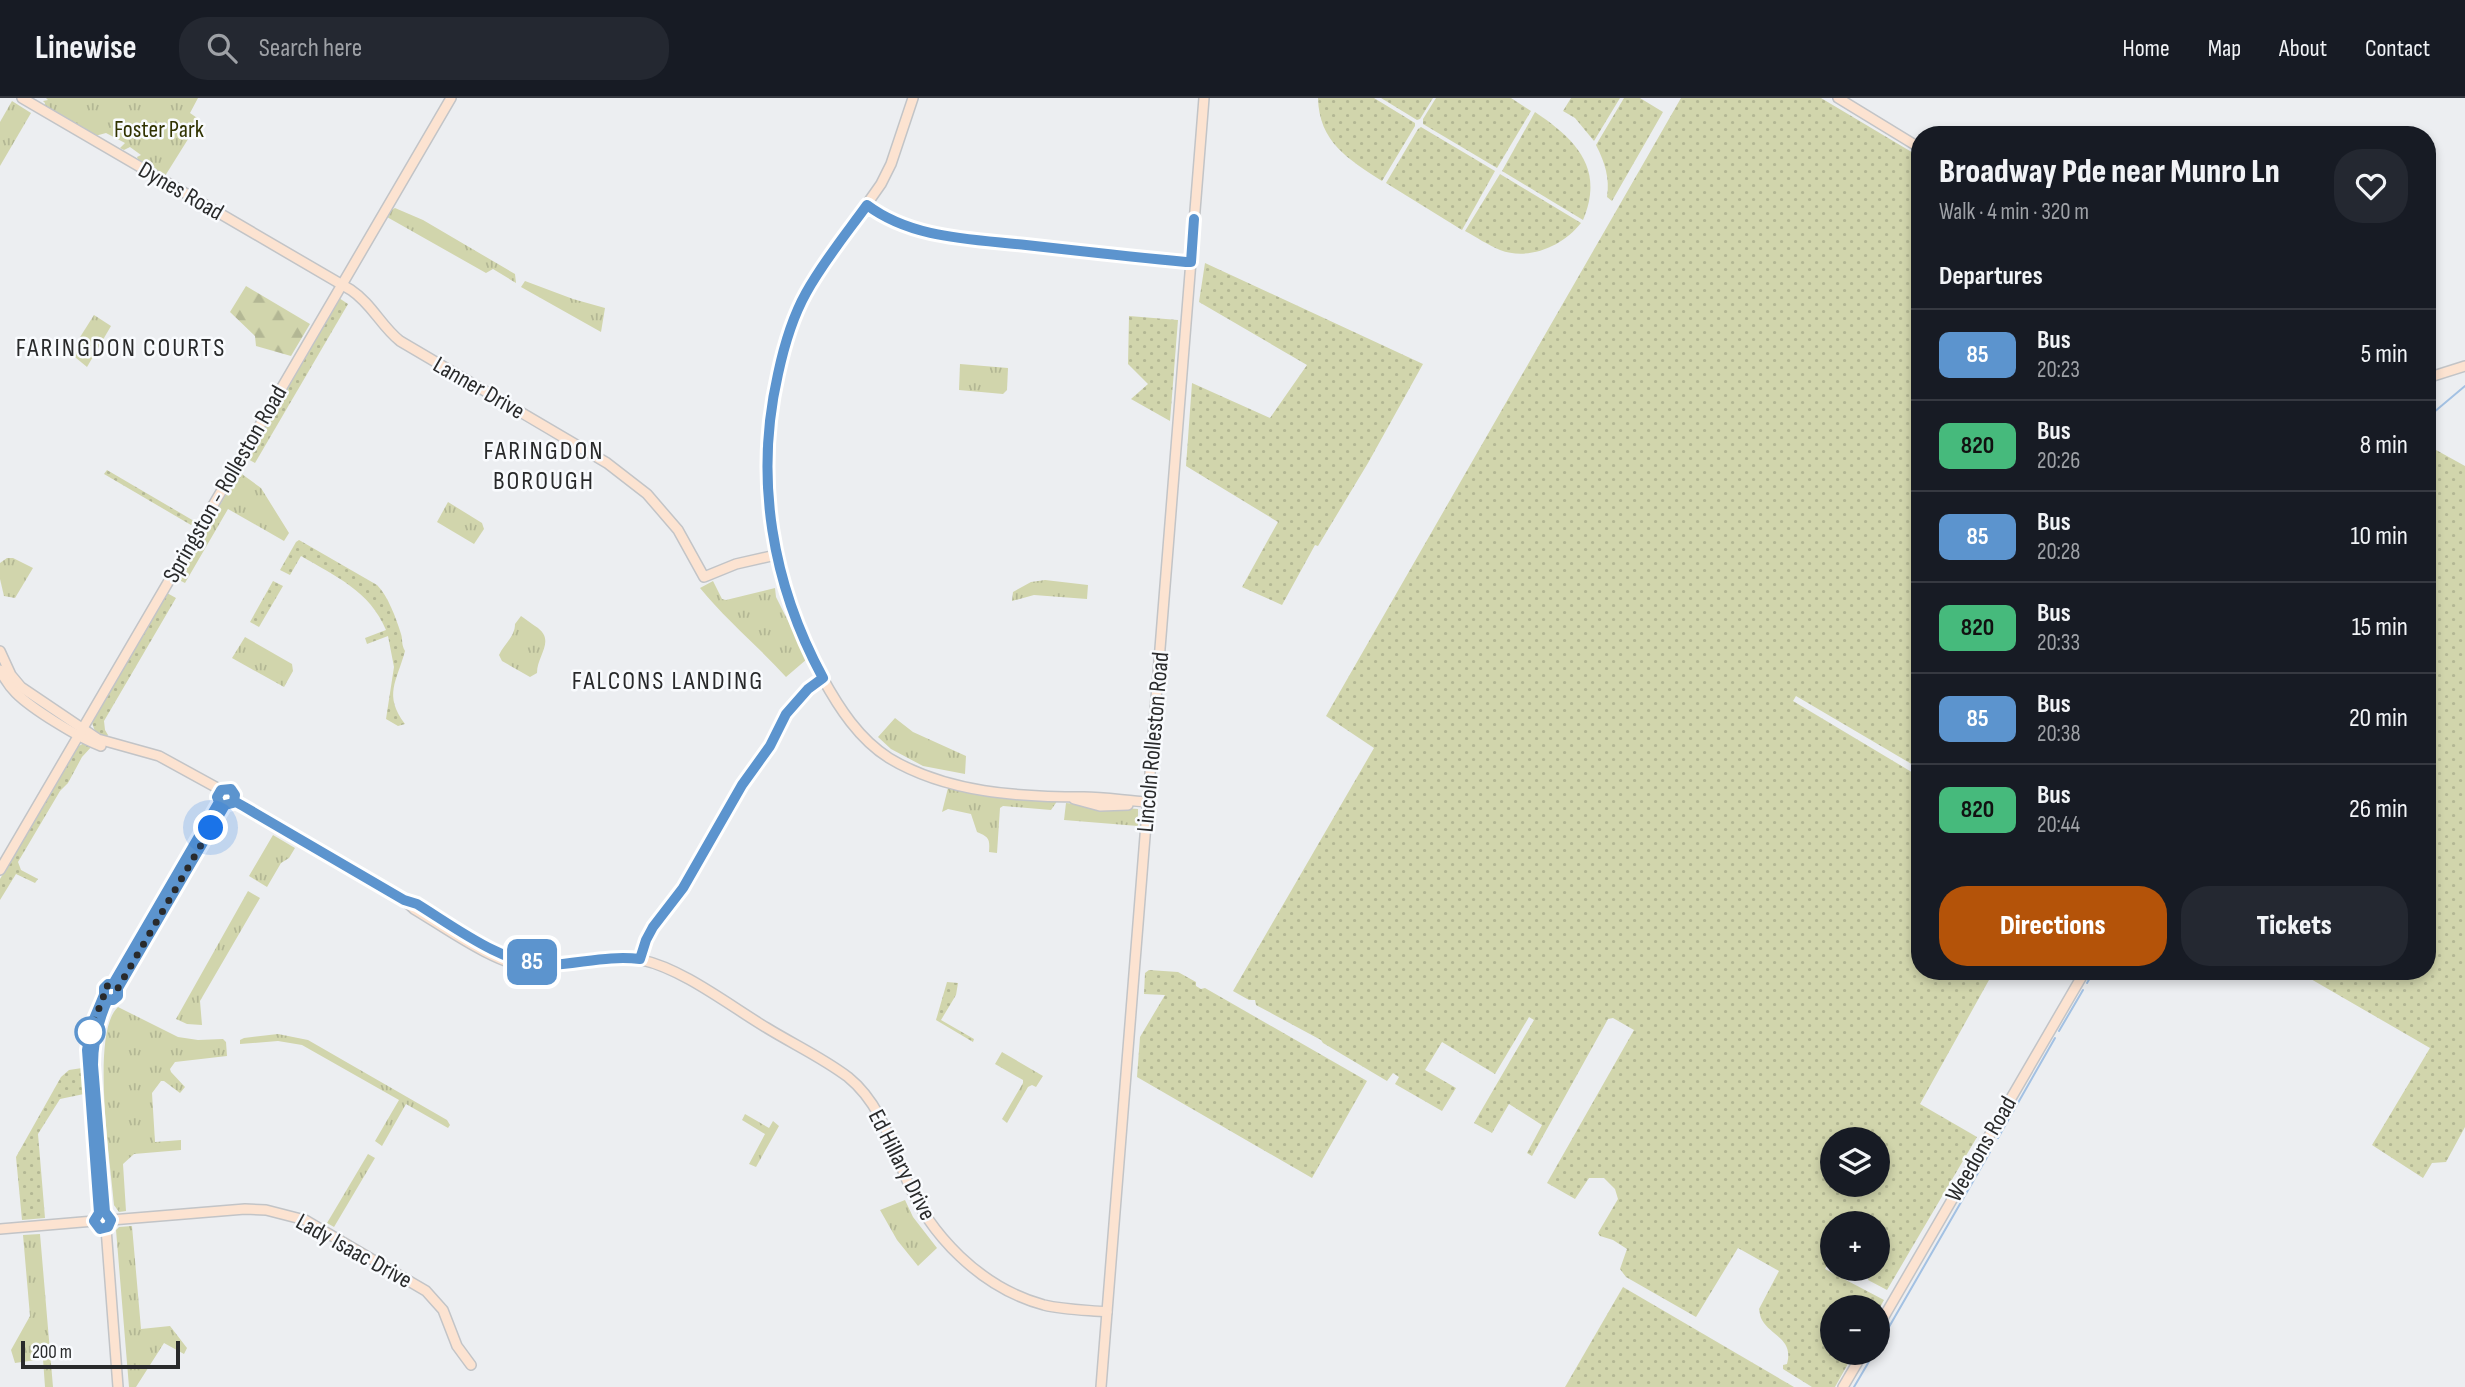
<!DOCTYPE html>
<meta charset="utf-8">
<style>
body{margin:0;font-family:"Sofia Sans Condensed",sans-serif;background:#242831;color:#f1f3f6;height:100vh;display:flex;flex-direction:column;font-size:26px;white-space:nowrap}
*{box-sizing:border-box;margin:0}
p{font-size:23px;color:#9ea1a6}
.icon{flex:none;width:38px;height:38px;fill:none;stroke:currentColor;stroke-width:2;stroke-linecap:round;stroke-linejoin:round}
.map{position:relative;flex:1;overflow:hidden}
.details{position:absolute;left:1911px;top:28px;width:525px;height:854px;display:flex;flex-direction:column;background:#171b24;border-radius:28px;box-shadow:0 4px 10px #0003}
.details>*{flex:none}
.badge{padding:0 14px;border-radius:10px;font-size:24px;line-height:46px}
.tools{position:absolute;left:1820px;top:1029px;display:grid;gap:14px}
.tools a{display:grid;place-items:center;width:70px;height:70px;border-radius:50%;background:#171b24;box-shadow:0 4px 10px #0003;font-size:35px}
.scale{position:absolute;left:21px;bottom:18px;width:159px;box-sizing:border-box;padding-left:7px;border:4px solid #292a2b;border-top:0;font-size:19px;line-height:24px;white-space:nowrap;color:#292a2b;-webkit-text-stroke:5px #f9fbfe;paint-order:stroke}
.you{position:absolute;width:35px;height:35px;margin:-18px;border:5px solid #fff;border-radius:50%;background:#1a73e8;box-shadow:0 0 0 10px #1a73e833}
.map>.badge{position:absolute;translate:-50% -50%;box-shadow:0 0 0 4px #fff}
h2{padding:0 28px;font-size:26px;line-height:63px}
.round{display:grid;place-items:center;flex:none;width:74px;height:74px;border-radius:28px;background:#242831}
.overview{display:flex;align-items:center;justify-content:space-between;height:119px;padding:0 28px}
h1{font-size:33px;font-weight:800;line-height:52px}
.action{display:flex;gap:14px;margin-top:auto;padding:14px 28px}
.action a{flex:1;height:80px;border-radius:28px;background:#b45309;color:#fff;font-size:28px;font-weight:800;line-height:80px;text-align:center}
.action a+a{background:#242831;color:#f1f3f6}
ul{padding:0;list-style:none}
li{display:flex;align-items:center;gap:21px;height:91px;padding:0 28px;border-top:2px solid #363941}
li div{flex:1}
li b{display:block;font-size:26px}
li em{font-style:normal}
li .badge{min-width:77px;font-weight:700;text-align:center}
header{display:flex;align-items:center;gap:42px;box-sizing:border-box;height:98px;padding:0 35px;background:#171b24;border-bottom:2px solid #363941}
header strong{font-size:33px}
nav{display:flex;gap:38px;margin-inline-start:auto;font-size:24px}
.search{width:490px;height:63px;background:#242831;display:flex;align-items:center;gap:18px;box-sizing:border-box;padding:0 24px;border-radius:28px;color:#9ea1a6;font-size:26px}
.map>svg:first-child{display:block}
.grass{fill:url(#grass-dots);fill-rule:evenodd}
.forest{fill:url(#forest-firs)}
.park{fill:url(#park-tufts)}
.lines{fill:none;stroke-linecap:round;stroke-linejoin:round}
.stream{stroke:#a3c1e3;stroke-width:2}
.secondary-casing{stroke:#c2c4c7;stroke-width:12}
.secondary{stroke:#fce3d1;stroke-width:9}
.line-casing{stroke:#fff;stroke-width:16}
.line{stroke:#5c94ce;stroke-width:10}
.walk{stroke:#292a2b;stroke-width:7;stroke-dasharray:0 12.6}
.stop-dot{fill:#fff;stroke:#5c94ce;stroke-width:3.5}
.labels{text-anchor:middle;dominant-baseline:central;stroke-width:5;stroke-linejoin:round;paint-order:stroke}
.park-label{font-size:24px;fill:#303200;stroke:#f9fbfe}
.street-label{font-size:24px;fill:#292a2b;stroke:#f9fbfe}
.neighbourhood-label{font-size:26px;letter-spacing:2px;fill:#292a2b;stroke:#f9fbfe}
</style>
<header>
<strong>Linewise</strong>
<div class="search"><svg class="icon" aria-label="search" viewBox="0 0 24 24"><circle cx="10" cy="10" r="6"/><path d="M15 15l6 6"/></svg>Search here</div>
<nav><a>Home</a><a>Map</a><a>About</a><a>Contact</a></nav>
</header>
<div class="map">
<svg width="2465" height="1289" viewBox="0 0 2465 1289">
<defs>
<pattern id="grass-dots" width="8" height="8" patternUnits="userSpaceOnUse" patternTransform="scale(1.75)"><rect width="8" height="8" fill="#d1d5ac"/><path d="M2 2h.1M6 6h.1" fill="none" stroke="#b3b794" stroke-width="1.8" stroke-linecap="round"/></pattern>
<pattern id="forest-firs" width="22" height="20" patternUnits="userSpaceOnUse" patternTransform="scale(1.75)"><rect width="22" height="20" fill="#d1d5ac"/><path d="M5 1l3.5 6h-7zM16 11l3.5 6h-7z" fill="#b3b794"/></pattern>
<pattern id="park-tufts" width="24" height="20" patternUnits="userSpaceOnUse" patternTransform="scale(1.75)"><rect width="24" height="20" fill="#d1d5ac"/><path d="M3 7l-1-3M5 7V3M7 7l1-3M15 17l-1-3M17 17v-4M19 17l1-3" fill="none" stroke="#b3b794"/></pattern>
</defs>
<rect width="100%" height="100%" fill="#eceef1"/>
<g class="grass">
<path d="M1374,0l41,25v3l-33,55c-34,-22 -63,-39 -64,-83z"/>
<polygon points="1381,0 1433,0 1420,21 1417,22"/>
<polygon points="1436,0 1511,0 1531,13 1497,70 1423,26 1423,21"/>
<polygon points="1571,0 1620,0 1594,43 1575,20 1563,13"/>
<path d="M1624,0h16l23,14 -51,89 -5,-4c3,-19 -2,-34 -11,-52z"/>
<path d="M1681,0h140l99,59v612l-124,-73 -3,5 127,76v194h74l-74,133 57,33 -90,153 -19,-10 3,-11h7v-46h-8l-9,-10 -7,10h-22v33l-7,13 59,31 -6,11v-4h-46v46h22l-19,34h-23l-29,-18v-4l4,-1c7,-25 -16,-28 -25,-44 -2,-3 -2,-7 -3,-11l20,-38 -41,-23 -42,69 -70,-40 -6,-8 7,-20 -14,-9 -13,-4 -2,-3 20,-34 -3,-10 -11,-11h-15l-14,21 -28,-16 87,-153 -21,-12 -5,1 -76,137 -5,-3 15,-28 -33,-21 -17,29 -18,-10 60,-103 -5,-3 -34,57 -53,-32 -17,28 31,18 -14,23 -47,-27 4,-7 -6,-4 -6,8 -64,-38 -2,-3 -65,-35 -1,-5h-6l-16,-9 141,-243 -48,-32zM1832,1041h46v46h-46z"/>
<path d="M1535,14c40,27 70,56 48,108l-81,-49z"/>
<polygon points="1421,29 1495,73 1462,132 1386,85 1418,31"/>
<path d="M1500,76l81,49c-18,23 -52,38 -81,27 -12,-5 -24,-13 -35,-19z"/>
<polygon points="1205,165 1423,266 1368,365 1318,448 1315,447 1282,507 1242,489 1278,424 1186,368 1192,285 1270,320 1307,267 1199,204"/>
<polygon points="339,200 348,206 255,365 246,360"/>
<polygon points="1129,218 1178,222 1170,323 1131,301 1148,286 1128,266"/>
<polygon points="2427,347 2465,368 2465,1029 2446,1064 2432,1065 2423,1080 2372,1047 2430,950 2297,873 2427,873"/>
<polygon points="107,372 194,423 191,427 104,376"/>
<path d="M299,442l78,45c11,11 19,33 24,49 2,6 0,10 4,17 -8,30 -22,44 0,73l-7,2 -12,-7 8,-52 -6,-31 -21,8 -2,-6 21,-8c-16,-39 -51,-54 -85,-74l-11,19 -10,-5 16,-28z"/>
<polygon points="273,483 283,488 259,529 250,524"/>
<polygon points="167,495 176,500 104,623 105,632 108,637 106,640 96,636 92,625"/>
<polygon points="84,645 93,647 82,659 68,685 60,693 18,764 21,772 38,781 35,785 16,776 0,802 0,781 77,649"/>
<polygon points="1149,872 1178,874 1196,884 1196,888 1201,891 1205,890 1367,983 1312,1080 1137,979 1140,939 1165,897 1144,896 1145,875"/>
<polygon points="947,884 958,885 956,897 941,922 974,941 973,944 936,922"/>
<polygon points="82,970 84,996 60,1001 38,1036 45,1120 22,1122 16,1059 61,979 69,972"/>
<polygon points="1623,1189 1794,1289 1565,1289"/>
</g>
<polygon class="forest" points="246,188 310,226 291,258 256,248 255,238 230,214"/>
<g class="park">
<polygon points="46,0 198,0 190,15 200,22 165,78 139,64 137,59 141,57 130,49 124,52 120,50 125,45 106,35 95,38 44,9 45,5 43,3 48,2"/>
<polygon points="12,3 31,15 0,68 0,24"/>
<polygon points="395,110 423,122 515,176 516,185 493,171 486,175 387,119 391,112"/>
<polygon points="525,183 573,201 605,210 601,234 521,189"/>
<polygon points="94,217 111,228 87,269 70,255"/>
<polygon points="960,266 1008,270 1007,292 1003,296 959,292"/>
<polygon points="239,374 261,390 289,435 284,443 228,411 185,485 177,481"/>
<polygon points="448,404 482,425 484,431 474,446 437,424"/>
<polygon points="7,460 13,460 33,470 15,500 4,498 0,481 0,465"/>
<polygon points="1045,482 1088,487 1087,501 1034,497 1012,503 1013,494 1031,484"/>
<path d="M713,483l9,18 4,1 49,-12 1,9 31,62 -21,18c-28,-31 -60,-57 -86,-89z"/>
<path d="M521,518c5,3 9,7 14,10 22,14 2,28 2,47l-7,4 -28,-16 -3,-6c5,-11 16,-18 16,-31z"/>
<polygon points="245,539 292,566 293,573 284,589 232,560"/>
<polygon points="895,620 913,634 966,658 965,676 923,668 891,651 878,639"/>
<path d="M948,690l35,8 77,1 -9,13 -48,-4 -3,2 -3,45 -8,-1c1,-13 0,-15 -12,-20l-6,-18 -23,-5 -6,3z"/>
<polygon points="1066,705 1138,711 1138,728 1064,722"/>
<polygon points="273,737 295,750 289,760 281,765 267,789 249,778"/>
<polygon points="248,793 260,800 200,903 202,927 187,926 176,921"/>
<path d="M118,909l60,30 20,3 25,-1 3,3 1,14 -52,6 -5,7 1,3 14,15 -5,6 -16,-12h-3l-9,12 3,49 26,-2v10l-47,4 -11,10 3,47 -7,1 -5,-7c-3,-39 -24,-173 4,-198z"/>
<polygon points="278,936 308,942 447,1022 450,1027 448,1030 406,1006 382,1048 375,1043 399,1002 302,947 278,943 240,946 240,942 244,940"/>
<polygon points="1002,954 1043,978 1036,989 1032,987 1028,989 1007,1025 1002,1021 1023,985 1023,982 995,966"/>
<polygon points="745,1016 769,1030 773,1023 779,1028 756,1069 749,1066 765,1036 742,1022"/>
<polygon points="368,1056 375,1060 334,1129 327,1125"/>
<polygon points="905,1102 913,1119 937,1150 918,1168 897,1142 880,1112"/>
<polygon points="132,1128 141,1231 170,1228 187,1250 184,1256 164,1245 136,1289 129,1289 116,1132 119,1129"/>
<polygon points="40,1136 53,1289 45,1289 43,1261 15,1265 11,1252 30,1218 23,1137"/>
</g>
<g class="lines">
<g class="stream">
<polyline points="2427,320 2465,288"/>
<polyline points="2087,885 2094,873"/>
<polyline points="2059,933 2083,892"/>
<polyline points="1998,1040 2055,940"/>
<polyline points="1878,1248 1990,1054"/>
<polyline points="1854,1289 1874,1255"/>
</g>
<defs>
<g id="secondary">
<path d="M22,0l329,192c21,14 30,36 49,51l207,122 40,31 31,36 26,47 32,-13 40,-9"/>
<path d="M913,0l-22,66 -10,20 -71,101c-16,28 -26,59 -33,90 -23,104 -6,209 45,302 17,31 37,62 67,81 58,35 130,39 195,39 22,0 43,4 64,5"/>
<polyline points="1838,0 1920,50"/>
<polyline points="2427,280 2465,268"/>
<polyline points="0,553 11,577 21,589 98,641 159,658 221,692"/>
<path d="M0,572c4,8 9,16 16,23 16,16 63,45 85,53"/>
<polyline points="221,692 228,690 233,692 234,703"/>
<polyline points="1074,701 1100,708 1128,707"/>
<polyline points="234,703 408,804"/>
<polyline points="0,772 451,0"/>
<path d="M404,802l10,9c29,17 85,58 118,58 5,0 10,-1 15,-2 30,-4 65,-12 95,-5 41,9 88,46 125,68 26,16 56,30 81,49 31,25 43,64 57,99 24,59 76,112 139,129 21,5 42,5 63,7"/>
<polyline points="109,901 118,898 118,890 224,707"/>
<polyline points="99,1115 87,952 91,928 104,897 104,892 108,886 113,886"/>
<polyline points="111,1122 245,1111 266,1112 305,1122 426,1193 443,1212 457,1248 471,1267"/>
<polyline points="106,1130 118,1289"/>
<polyline points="0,1131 94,1123"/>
<polyline points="1878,1229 2085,873"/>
<polyline points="1101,1289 1204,0"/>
<polyline points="1843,1289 1863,1255"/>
</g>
</defs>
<use href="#secondary" class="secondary-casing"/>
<use href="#secondary" class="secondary"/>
</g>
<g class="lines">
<defs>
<path id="line" d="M233,705l-8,2 -107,183v8l-5,4 -5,-1c-10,22 -15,42 -15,66l12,147 6,8 -3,7 -8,2 -6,-8 5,-8 -12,-163 4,-24 13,-31v-7l4,-4h5l106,-182 -2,-5 4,-7 10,-1 4,6 -1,6 9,5 161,94 13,4c36,22 88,62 131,61 31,-1 60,-10 92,-6l6,-19 7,-13 30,-39 59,-103 28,-39 16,-32 22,-25 15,-11c-51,-94 -69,-199 -45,-304 6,-28 14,-56 28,-81 17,-31 40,-59 61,-88 45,34 105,34 159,40 53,6 107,12 160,17h5l3,-43"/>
</defs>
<use href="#line" class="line-casing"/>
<use href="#line" class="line"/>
<polyline class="walk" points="90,934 104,897 104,890 111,886 118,890 211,730"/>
</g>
<circle class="stop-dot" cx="90" cy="934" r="14"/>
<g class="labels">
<g class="park-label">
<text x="159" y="31">Foster Park</text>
</g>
<g class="street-label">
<text transform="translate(181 93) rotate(30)">Dynes Road</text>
<text transform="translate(479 290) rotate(30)">Lanner Drive</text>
<text transform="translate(225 386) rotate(-60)">Springston - Rolleston Road</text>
<text transform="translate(1153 644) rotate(-85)">Lincoln Rolleston Road</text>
<text transform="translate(1981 1051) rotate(-60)">Weedons Road</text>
<text transform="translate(902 1067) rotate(63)">Ed Hillary Drive</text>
<text transform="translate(354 1153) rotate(29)">Lady Isaac Drive</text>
</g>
<g class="neighbourhood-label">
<text x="121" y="250">FARINGDON COURTS</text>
<text x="544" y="353">FARINGDON<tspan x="544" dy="30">BOROUGH</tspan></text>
<text x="668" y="583">FALCONS LANDING</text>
</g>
</g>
</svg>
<div class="tools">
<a><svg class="icon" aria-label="layers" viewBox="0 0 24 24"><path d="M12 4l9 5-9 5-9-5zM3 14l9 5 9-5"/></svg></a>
<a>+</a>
<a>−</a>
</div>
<div class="scale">200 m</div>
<div class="you" style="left:211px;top:730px"></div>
<b class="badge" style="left:532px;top:864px;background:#5c94ce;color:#fff">85</b>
<section class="details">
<div class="overview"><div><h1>Broadway Pde near Munro Ln</h1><p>Walk · 4 min · 320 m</p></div><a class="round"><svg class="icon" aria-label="heart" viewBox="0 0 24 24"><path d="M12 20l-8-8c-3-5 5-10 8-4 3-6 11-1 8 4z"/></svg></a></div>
<h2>Departures</h2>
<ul>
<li><span class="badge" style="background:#5c94ce;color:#fff">85</span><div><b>Bus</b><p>20:23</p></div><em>5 min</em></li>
<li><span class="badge" style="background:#46ba7c;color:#111">820</span><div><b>Bus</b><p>20:26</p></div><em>8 min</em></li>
<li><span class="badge" style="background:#5c94ce;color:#fff">85</span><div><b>Bus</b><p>20:28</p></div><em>10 min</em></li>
<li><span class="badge" style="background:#46ba7c;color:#111">820</span><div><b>Bus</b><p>20:33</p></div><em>15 min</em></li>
<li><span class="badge" style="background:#5c94ce;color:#fff">85</span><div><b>Bus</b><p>20:38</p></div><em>20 min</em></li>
<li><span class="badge" style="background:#46ba7c;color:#111">820</span><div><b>Bus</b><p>20:44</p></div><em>26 min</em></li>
</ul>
<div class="action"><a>Directions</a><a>Tickets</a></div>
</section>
</div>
